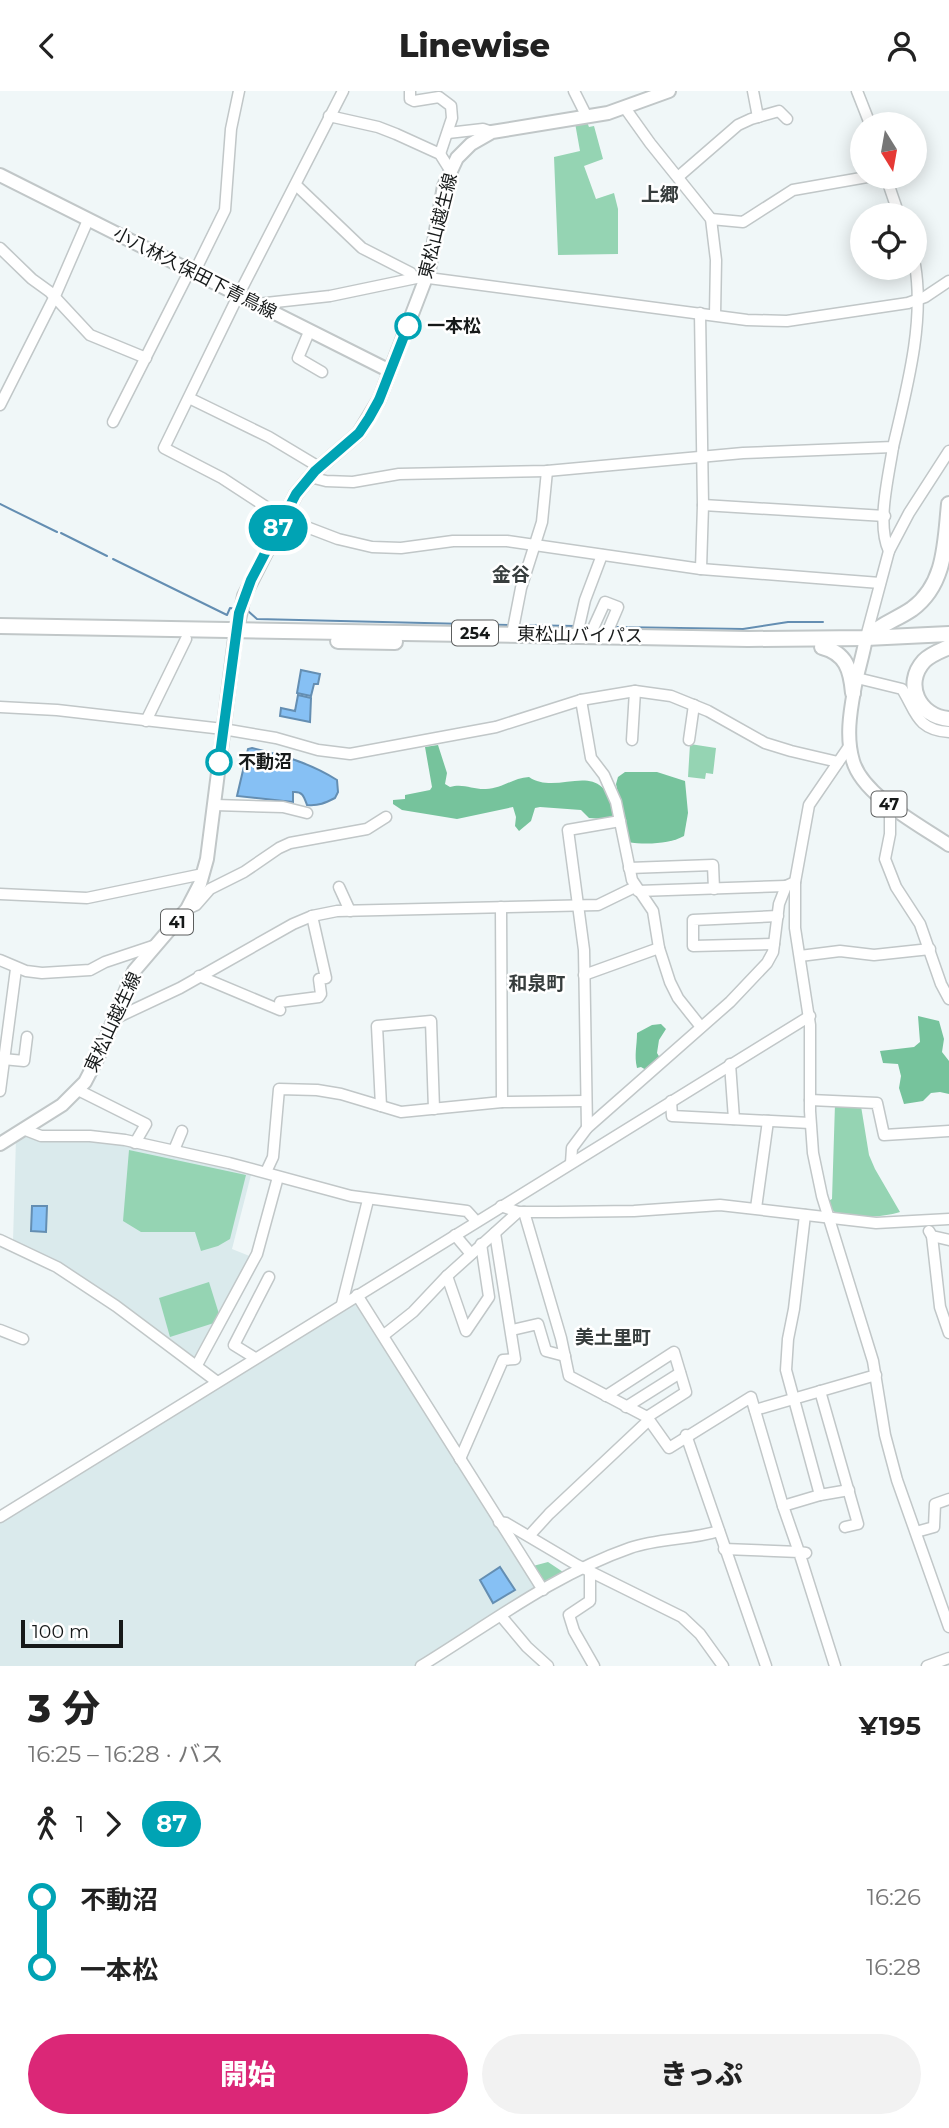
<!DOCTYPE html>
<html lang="ja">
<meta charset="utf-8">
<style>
body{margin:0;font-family:Montserrat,"Noto Sans JP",sans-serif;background:#f2f2f2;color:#222;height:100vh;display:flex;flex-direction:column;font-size:26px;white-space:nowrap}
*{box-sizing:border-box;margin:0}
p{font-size:23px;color:#767676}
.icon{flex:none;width:38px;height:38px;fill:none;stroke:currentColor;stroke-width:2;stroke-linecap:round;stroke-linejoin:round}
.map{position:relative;height:1575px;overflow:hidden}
.side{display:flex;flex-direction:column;background:#fff;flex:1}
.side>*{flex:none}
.badge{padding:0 14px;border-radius:23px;font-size:24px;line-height:46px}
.needle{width:46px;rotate:169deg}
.fabs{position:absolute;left:850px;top:21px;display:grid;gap:14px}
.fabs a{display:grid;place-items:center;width:77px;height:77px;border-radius:50%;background:#fff;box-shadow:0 4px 18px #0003;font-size:35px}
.scale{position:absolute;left:21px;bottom:18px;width:102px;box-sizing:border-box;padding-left:7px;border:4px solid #161919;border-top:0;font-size:19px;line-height:24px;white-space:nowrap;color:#161919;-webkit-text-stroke:5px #fff;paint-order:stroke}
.map>.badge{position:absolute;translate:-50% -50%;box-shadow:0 0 0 4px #fff}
.legs{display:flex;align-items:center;gap:10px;height:77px;padding:0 28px;font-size:23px}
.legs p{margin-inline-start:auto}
.headline{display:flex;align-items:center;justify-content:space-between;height:119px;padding:0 28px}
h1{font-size:38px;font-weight:800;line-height:52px}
.primary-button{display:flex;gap:14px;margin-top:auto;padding:14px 28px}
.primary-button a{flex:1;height:80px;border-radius:42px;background:#db2777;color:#fff;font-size:28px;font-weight:800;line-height:80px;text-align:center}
.primary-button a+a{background:#f2f2f2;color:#222}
ul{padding:0 28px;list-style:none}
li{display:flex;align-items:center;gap:24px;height:70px;font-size:26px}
li i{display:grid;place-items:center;width:10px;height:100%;margin:0 9px;background:currentColor}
li i::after{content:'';width:18px;height:18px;margin:-9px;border:5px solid;border-radius:50%;background:#fff}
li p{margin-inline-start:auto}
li:first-child i{background:linear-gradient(#0000 50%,currentColor 0)}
li:last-child i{background:linear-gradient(currentColor 50%,#0000 0)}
header{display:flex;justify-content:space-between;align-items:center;height:91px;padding:0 28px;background:#fff;font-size:32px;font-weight:800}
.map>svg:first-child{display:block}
.built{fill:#daeaec}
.green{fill:#95d4b3}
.forest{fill:#76c39c}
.water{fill:#86c0f4;stroke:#648eb2;stroke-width:2}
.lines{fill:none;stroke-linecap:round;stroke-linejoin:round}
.stream{stroke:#648eb2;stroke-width:2}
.minor-casing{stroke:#c1c7c8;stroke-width:13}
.major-casing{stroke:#c1c7c8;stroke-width:16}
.highway-casing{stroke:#c1c7c8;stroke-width:18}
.minor{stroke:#fff;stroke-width:10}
.major{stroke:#fff;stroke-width:12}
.highway{stroke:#fff;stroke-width:14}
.line-1-casing{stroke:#fff;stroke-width:16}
.line-1{stroke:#00a3b4;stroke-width:10}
.stop-1-dot{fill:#fff;stroke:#00a3b4;stroke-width:3.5}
.labels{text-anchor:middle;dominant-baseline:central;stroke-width:5;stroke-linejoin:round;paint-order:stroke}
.shield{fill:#fff;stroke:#5c5e5e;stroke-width:2}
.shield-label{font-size:16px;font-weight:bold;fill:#161919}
.street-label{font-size:18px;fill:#161919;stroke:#fff}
.stop-label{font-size:18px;font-weight:bold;fill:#161919;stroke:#fff;text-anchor:start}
.neighbourhood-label{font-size:19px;font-weight:bold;fill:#373d3d;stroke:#fff}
</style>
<header><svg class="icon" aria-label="back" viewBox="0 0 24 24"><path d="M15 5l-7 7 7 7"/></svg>Linewise<svg class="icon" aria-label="person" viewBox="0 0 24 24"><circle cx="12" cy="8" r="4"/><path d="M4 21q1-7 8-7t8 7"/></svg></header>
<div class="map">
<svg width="949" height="1575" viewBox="0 0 949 1575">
<rect width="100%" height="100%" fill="#f0f7f8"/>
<g class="built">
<polygon points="20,1045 95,1047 252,1080 232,1158 252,1166 196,1269 87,1189 60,1172 13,1150 16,1047"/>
<polygon points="354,1212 359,1213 540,1499 416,1575 0,1575 0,1431"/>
</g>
<g class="green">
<polygon points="587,31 589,36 594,35 603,68 584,75 596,108 614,102 618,118 618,163 558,164 554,66 580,60 575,32"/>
<polygon points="690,653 716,657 713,683 706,682 705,688 688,686"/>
<path d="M835,1013l26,2 8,49 6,14 25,43c-14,5 -47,7 -62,2 -6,-2 -8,-8 -10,-13l4,-2z"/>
<polygon points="129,1059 246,1084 230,1148 218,1155 201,1160 195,1141 141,1141 123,1130"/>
<polygon points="209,1191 219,1223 214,1232 170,1246 159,1207"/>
<polygon points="548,1471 566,1483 544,1493 533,1475"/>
</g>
<g class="forest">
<path d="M438,654l9,28 -2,11 5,3c12,-4 22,2 34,2 16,1 28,-11 45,-12 31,21 73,-24 86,38l-12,4 -14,-1 -8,-8 -41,-3 -5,1 -4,13 -12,10 -4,-5 1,-9 -3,-10 -56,12 -55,-9 -9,-6v-4l12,-1v-4l25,-5 2,-3 -7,-40z"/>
<path d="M625,681h32l28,9 3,32 -4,23c-14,8 -39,9 -56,6l-12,-58 2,-7z"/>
<polygon points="918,925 939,930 944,948 942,961 949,970 949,1003 940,1001 931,1002 923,1010 904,1013 899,997 901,985 898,973 883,972 880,960 914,956 920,951"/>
<path d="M661,933l5,5 -7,11 -2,13 3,5 -14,12 -5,-3 -4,1c-3,-13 0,-22 0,-35l15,-8z"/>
</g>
<g class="water">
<polygon points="301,579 320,583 318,593 314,593 311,605 297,602"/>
<polygon points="298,604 311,607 310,631 280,625 281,617 295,620"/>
<path d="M252,657c30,7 58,15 85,32l1,12 -3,6c-10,5 -16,8 -28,7 -3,-8 -4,-14 -14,-13v10l-56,-6 11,-47z"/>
<polygon points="32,1115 47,1115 46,1141 31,1140"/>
<polygon points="500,1476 515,1499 493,1512 480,1489"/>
</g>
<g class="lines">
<g class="stream">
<polyline points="0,413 57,441"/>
<polyline points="61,442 107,465"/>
<polyline points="113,468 227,524 230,517 236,518"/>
<polyline points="248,520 257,528 508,534"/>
<polyline points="518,534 575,535"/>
<polyline points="616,536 743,538 788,531 823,531"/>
</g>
<defs>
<g id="minor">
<polyline points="343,0 238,205 164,357 222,387 283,427 338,448 372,456 401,457 453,450 507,450 701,478 880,492"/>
<polyline points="410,0 410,8 414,10 439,6 451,15 452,27 440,63"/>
<polyline points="574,0 587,26"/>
<polyline points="753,0 758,26"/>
<polyline points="857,0 870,33"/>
<polyline points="625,17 650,52 711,128 716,169 715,224"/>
<polyline points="329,25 378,36 396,43 440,63 450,79"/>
<polyline points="448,42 483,38 492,41"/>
<polyline points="678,86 738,34 751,28 779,20 787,28"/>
<polyline points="886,86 899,124"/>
<polyline points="296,94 362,157 411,182 414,187"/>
<polyline points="711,128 743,131 793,99 867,86"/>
<polyline points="0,157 32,188 50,201 90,244 146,267"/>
<polyline points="194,182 225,119 231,38 239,0"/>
<polyline points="257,213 330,205 421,186 747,229 787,230 908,212 925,206 949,190"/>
<polyline points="700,222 703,414 701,478"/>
<polyline points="309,241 298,267 322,281"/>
<polyline points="189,307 269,346 319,376"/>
<polyline points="0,314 55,205 88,129"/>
<polyline points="113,331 190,179"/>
<path d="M310,386l16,4 27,1 46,-8 148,-3 196,-18 150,-6c13,-56 32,-124 22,-182"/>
<polyline points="703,414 885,425"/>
<path d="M889,460c-13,-27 0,-76 4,-104"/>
<polyline points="512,543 521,497 542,431 547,380"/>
<polyline points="577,544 585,509 602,464"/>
<polyline points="590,544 605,511 618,516 606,544"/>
<polyline points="866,546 889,460 909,422 949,360"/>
<path d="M857,587l45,11c14,22 14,41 47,43"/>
<polyline points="581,609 591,667 604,684 616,711 632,789 653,820 659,857 670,891 678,907 701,936"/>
<polyline points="0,616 57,619 223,638 276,647 318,659 350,663 496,636 581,609 635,600 671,605 708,620 765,652 791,660 838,671"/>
<polyline points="146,630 186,548"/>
<polyline points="632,649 635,600"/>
<polyline points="689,649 694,614"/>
<polyline points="850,654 809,714 795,791 795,837 810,934 810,1020 813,1062 822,1105 873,1270 885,1344 897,1389 949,1536"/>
<polyline points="215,714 283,716 307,722"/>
<polyline points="895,717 890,725 890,743 885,768 896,796 920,833 941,893 949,908"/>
<polyline points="629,777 713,774 714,798"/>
<polyline points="339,796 350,820"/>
<polyline points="638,800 786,795"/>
<polyline points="0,803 87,807 203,783"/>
<polyline points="501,816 502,1011"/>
<polyline points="187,818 196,814 210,798 244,781 279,757 290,752 367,738 386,726"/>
<polyline points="774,853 693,855 693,829 778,825"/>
<polyline points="800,865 840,860 874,864 930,858"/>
<polyline points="0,869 26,880 42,882 90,879 105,871 156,854"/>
<polyline points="584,884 659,857"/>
<polyline points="199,885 280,919"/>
<polyline points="280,911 319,906 321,903 319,888 326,887 312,825"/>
<polyline points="114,928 180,897 293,833 312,825 337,820 598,814 635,796"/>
<polyline points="3,968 24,970 27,946"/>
<polyline points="730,973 734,1028"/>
<polyline points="78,999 146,1033 135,1052"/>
<polyline points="0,1000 16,878"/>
<polyline points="810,1009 877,1012 884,1044 949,1040"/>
<polyline points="671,1010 672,1025 810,1032"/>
<polyline points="381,1015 377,935 431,930 434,1018"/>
<polyline points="587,1037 584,859 568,739 620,730"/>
<polyline points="23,1038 41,1045 90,1045 125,1049 229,1072 351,1105 467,1120 476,1130"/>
<polyline points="174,1059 182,1040"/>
<polyline points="571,1072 572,1057 587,1037 730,911 767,872 773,861 779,813 786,795 795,791"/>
<polyline points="266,1081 273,1066 279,998 317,999 341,1003 401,1021 502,1011 585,1010"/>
<polyline points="501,1115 518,1121 557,1121 634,1120 720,1114 876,1132 949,1128"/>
<polyline points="756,1117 768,1030"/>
<polyline points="524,1121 561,1247 569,1285 647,1326 669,1357 751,1306 783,1415 799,1461 806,1462"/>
<polyline points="805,1124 794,1218 788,1248 786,1279 820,1404"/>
<polyline points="929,1140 932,1145 949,1149"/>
<polyline points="455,1144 471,1163"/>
<polyline points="932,1145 940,1216 949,1242"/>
<polyline points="0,1149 57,1176 116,1215 216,1290"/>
<polyline points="447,1185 466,1240 489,1206 481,1153"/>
<polyline points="357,1204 543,1499"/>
<polyline points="342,1213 368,1109"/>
<polyline points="0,1239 23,1248"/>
<polyline points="512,1239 538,1233 546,1260 565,1265"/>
<polyline points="384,1244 413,1221 447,1185 518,1121"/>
<polyline points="255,1267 234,1254 269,1186"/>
<polyline points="197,1274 257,1163 278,1086"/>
<polyline points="820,1300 858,1433 845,1436"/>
<polyline points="606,1305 674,1261 686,1301 647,1326"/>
<polyline points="626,1316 680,1282"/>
<polyline points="755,1319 876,1284"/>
<polyline points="686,1344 766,1575"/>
<polyline points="460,1368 503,1269 515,1268 495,1142"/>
<polyline points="783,1415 820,1404 849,1399"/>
<polyline points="0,1426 810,925"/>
<polyline points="499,1431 506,1432 577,1474 682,1526 700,1543 723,1575"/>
<polyline points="916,1441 934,1436 935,1413 949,1408"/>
<polyline points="529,1445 549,1423 649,1329"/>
<polyline points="724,1458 799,1461 835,1575"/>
<polyline points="590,1480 590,1510 569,1524 574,1540 594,1575"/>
<polyline points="501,1525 527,1556 548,1575"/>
<path d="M421,1575c67,-41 134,-92 209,-118 29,-10 60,-8 89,-17"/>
<polyline points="927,1575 949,1567"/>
</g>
<g id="major">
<polyline points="0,84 390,280"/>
<path d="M866,547c-3,18 -9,35 -12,53 -4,22 -8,47 -1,70 10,35 67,64 96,84"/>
<polyline points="0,1053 62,1014 85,991 99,964 134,880 187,818 200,793 207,768 235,548 244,505 296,403 315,380 359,342 379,309 429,179 444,95 457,67 471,53 492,41 608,22 669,0"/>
</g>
<g id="highway">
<polyline points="0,535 748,548 866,547 949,543"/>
<path d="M866,547c16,-15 30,-18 46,-29 34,-25 33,-67 37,-105"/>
<polyline points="338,550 395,551"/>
<path d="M822,556c24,6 29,23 31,46"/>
<path d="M949,556c-9,4 -18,7 -25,14 -21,23 -5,56 25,58"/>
</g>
</defs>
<use href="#minor" class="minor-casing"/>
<use href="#major" class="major-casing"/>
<use href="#highway" class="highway-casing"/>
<use href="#minor" class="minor"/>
<use href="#major" class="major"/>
<use href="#highway" class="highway"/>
</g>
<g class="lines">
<defs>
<polyline id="line-1" points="219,671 239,522 251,489 296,403 315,380 359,342 369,327 379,309 408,235"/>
</defs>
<use href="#line-1" class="line-1-casing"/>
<use href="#line-1" class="line-1"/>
</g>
<g class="stop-1-dot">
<circle cx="408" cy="235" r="12"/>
<circle cx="219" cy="671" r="12"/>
</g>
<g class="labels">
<g class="shield">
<rect x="452" y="529.5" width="46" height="25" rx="5"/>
<rect x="871.5" y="700.5" width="35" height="25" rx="5"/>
<rect x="161" y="818.5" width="32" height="25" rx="5"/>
</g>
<g class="shield-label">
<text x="475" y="542">254</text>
<text x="889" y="713">47</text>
<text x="177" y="831">41</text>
</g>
<g class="street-label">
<text transform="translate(438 135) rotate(-76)">東松山越生線</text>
<text transform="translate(195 182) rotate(27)">小八林久保田下青鳥線</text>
<text transform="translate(580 544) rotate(1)">東松山バイパス</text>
<text transform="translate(113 931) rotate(-65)">東松山越生線</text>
</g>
<g class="stop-label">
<text x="427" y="235">一本松</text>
<text x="238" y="671">不動沼</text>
</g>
<g class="neighbourhood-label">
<text x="660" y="103">上郷</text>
<text x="511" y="483">金谷</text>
<text x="537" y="892">和泉町</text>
<text x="613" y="1246">美土里町</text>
</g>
</g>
</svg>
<div class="fabs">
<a><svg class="needle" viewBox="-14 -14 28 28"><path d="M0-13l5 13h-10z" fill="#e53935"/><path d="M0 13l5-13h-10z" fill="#767676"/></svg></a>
<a><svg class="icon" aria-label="locate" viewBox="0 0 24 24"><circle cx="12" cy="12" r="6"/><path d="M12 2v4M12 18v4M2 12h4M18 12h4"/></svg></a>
</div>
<div class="scale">100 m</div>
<b class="badge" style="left:278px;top:437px;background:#00a3b4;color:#fff">87</b>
</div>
<section class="side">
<div class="headline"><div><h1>3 分</h1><p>16:25 – 16:28 · バス</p></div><b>¥195</b></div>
<div class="legs"><svg class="icon" aria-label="walk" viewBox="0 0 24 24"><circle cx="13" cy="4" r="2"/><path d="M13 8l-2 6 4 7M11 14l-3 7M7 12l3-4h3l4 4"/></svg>1<svg class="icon" aria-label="forward" viewBox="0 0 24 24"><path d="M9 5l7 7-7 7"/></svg><b class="badge" style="background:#00a3b4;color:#fff">87</b></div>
<ul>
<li><i style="color:#00a3b4"></i><b>不動沼</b><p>16:26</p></li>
<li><i style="color:#00a3b4"></i><b>一本松</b><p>16:28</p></li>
</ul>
<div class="primary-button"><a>開始</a><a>きっぷ</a></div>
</section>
